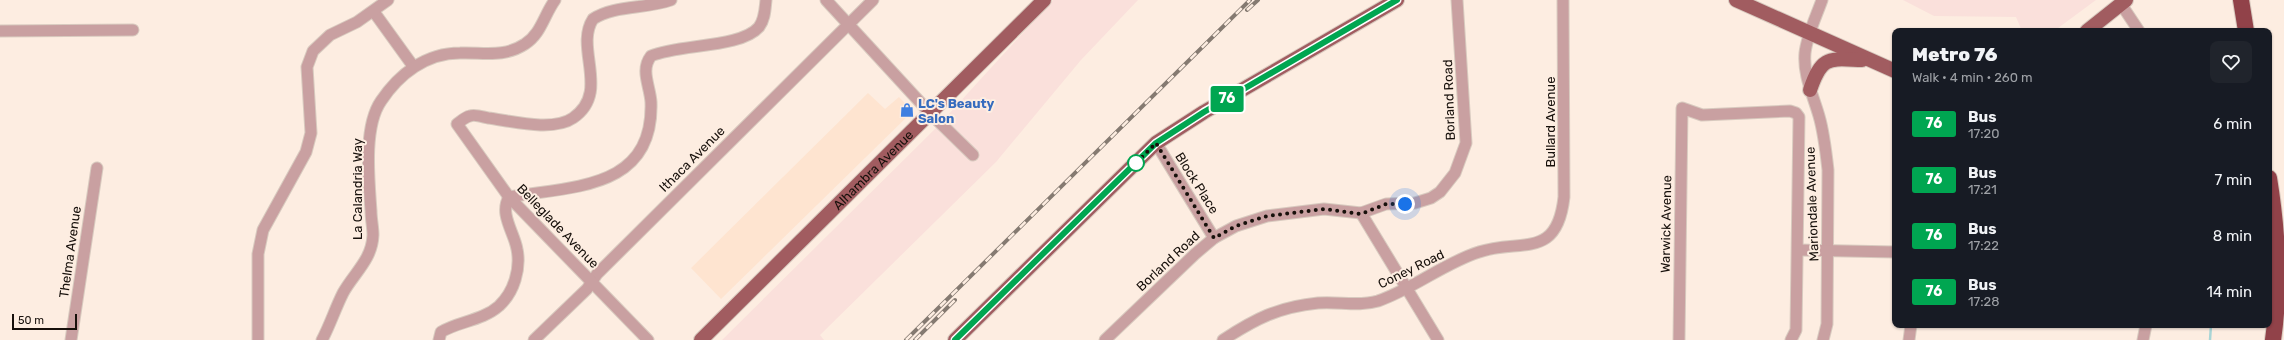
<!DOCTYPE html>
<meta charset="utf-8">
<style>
body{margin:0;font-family:Rubik,sans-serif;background:#20242c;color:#f1f3f6;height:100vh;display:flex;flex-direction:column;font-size:15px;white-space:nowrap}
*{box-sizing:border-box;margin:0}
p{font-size:13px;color:#9ea1a6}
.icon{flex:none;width:22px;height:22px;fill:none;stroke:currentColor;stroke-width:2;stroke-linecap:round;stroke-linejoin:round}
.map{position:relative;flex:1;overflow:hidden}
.drawer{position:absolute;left:1892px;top:28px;width:380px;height:300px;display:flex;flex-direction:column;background:#171b24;border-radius:8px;box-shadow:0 1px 3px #0004}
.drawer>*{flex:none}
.badge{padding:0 8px;border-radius:3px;font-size:14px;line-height:26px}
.scale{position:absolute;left:12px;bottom:10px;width:65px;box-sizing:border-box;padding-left:4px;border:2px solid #17100b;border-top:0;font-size:11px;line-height:14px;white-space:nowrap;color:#17100b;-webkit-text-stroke:3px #fdede1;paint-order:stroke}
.you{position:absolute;width:20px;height:20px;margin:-10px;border:3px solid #fff;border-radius:50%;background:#1a73e8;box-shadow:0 0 0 6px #1a73e833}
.map>.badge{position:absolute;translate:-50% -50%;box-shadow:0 0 0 2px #fff}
.round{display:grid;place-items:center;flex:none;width:42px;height:42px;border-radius:8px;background:#20242c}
.head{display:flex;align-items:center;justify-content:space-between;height:68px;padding:0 20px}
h1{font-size:19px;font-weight:800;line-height:30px}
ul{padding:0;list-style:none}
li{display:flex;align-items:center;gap:12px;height:56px;padding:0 20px}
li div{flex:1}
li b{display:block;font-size:15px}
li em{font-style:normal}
li .badge{min-width:44px;font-weight:700;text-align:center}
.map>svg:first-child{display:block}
.built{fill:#fee4d0}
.industrial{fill:#fae0db}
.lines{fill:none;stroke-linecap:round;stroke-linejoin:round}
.stream{stroke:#a8d5d6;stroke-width:2.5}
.minor-casing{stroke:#d8cabf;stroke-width:13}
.major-casing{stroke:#d8cabf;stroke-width:16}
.highway-casing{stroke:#d8cabf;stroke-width:18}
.minor{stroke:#c9a0a1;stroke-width:11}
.major{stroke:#a15c60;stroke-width:14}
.highway{stroke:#914249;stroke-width:16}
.rail-casing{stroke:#857a71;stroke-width:4}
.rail{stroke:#fdede1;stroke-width:2.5;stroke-dasharray:8;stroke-linecap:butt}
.line-casing{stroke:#fff;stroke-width:9}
.line{stroke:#00a651;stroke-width:6}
.walk{stroke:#17100b;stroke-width:4;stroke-dasharray:0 7.2}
.stop-dot{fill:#fff;stroke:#00a651;stroke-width:2}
.labels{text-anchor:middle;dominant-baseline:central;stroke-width:4;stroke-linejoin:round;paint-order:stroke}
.street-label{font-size:13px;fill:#17100b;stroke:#fdede1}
.shop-label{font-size:13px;font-weight:bold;fill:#366cbe;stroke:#fdede1;text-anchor:start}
</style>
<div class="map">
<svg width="2284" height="340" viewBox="0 0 2284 340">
<rect width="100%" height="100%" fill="#fdede1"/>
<polygon class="built" points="868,93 885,109 899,97 913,111 721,299 691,268"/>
<g class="industrial">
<polygon points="1053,0 1138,0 1081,60 996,162 820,335 824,340 722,340 937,127"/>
<polygon points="1903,0 2096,0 2054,31 2022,31 2016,17 1934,16"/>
</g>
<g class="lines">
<polyline class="stream" points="2210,340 2211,325"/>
<defs>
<g id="minor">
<polyline points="826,0 930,113 973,155"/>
<path d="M1822,0c-6,17 -15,35 -17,53 -2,22 8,42 14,63 5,17 7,36 9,54l-1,154 -4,16"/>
<polyline points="2121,4 2139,31"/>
<polyline points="374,12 413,66"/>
<polyline points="0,31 133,30"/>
<polyline points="1156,143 1214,238"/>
<polyline points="1361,213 1438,340"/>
<polyline points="1798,250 1895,252"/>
<polyline points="71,340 97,168"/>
<polyline points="258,340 258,254 263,230 306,152 311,133 307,67 313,51 330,35 357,22 388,0"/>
<path d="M322,340c8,-15 13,-31 21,-47 11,-20 29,-33 30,-58 0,-8 -2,-16 -2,-24 -2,-30 -8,-84 10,-110 18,-27 45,-48 79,-48 23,-1 44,5 65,-9 16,-10 19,-29 30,-44"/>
<path d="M439,340l2,-8c18,-11 41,-11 58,-26 15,-14 22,-37 18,-57 -3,-17 -18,-35 -8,-52 63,-11 145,-7 142,-95 -1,-16 -11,-32 0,-46 28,-12 90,-8 108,-29 6,-8 6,-18 7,-27"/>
<polyline points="534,340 587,289 597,274 873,0"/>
<path d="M648,340l-139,-143 -52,-73c4,-3 8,-7 13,-8 5,-2 13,1 18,2 23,3 65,14 85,0 38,-26 1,-70 20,-99 21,-14 53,-10 78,-19"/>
<polyline points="1105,340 1195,254 1214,238 1236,226 1267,216 1324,209 1361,213 1386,204 1415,203 1431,198 1440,192 1455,173 1466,143 1457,0"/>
<path d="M1223,340c32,-21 55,-33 95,-37 20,-2 40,4 60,-2 35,-12 66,-38 101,-49 41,-14 78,9 85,-55l-1,-197"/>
<polyline points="1679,340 1682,108 1702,115 1790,111 1796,113 1799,117 1796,330 1791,340"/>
<polyline points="1909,340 1911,325"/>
<polyline points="2143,340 2146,325"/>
</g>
<g id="major">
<polyline points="1736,0 1895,71"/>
<polyline points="2087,31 2126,0"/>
<path d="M1810,90c12,-35 19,-31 52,-30"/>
<path id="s1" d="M701,340l343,-340"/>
<polyline points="955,340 1156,143 1204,112 1397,0"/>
</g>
<g id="highway">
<polyline points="2241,0 2246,31"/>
<path d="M2269,178c9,55 12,107 4,162"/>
</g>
</defs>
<use href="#minor" class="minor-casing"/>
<use href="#major" class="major-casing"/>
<use href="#highway" class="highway-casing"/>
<use href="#minor" class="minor"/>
<use href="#major" class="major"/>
<use href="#highway" class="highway"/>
<defs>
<g id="rail">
<polyline points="1247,10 1258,0"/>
<polyline points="906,340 1250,0"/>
<polyline points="915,340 955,300"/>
</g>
</defs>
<use href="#rail" class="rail-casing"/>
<use href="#rail" class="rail"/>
</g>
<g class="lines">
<defs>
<polyline id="line" points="955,340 1156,143 1204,112 1397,0"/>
</defs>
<use href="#line" class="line-casing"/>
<use href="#line" class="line"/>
<polyline class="walk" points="1136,163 1134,165 1156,143 1214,238 1236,226 1267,216 1324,209 1361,214 1386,204 1405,204"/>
</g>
<defs>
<symbol id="shop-bare" viewBox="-9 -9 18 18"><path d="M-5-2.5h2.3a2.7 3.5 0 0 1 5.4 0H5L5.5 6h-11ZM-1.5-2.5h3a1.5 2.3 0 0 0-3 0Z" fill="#3f7fe0" stroke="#fdede1" stroke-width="2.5" paint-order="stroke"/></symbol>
</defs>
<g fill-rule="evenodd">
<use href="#shop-bare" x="897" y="100" width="20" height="20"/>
</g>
<circle class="stop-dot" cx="1136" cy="163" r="8"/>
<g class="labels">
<g class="street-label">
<text transform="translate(1449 100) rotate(-92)">Borland Road</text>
<text transform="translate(1550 122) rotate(-90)">Bullard Avenue</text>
<text transform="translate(692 159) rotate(-45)">Ithaca Avenue</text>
<text stroke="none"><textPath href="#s1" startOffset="242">Alhambra Avenue</textPath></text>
<text transform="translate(1197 183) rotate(58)">Block Place</text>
<text transform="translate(357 189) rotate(-90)">La Calandria Way</text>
<text transform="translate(1812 204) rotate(-92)">Mariondale Avenue</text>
<text transform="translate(1666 224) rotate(-89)">Warwick Avenue</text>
<text transform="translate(558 226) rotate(46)">Belleglade Avenue</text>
<text transform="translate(70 252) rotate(-82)">Thelma Avenue</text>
<text transform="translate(1168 261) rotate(-43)">Borland Road</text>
<text transform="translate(1411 269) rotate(-26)">Coney Road</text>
</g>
<g class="shop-label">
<text x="918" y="103">LC's Beauty<tspan x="918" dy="15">Salon</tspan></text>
</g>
</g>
</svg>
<div class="scale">50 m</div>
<div class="you" style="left:1405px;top:204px"></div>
<b class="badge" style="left:1227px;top:99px;background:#00a651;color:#fff">76</b>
<section class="drawer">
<div class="head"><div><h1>Metro 76</h1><p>Walk · 4 min · 260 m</p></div><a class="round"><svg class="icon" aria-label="heart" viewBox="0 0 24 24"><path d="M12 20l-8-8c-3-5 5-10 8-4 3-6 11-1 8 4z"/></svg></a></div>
<ul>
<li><span class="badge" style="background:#00a651;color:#fff">76</span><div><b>Bus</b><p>17:20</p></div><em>6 min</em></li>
<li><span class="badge" style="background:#00a651;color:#fff">76</span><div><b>Bus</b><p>17:21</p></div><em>7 min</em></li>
<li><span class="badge" style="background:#00a651;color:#fff">76</span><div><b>Bus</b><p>17:22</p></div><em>8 min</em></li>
<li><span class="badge" style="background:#00a651;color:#fff">76</span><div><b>Bus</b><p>17:28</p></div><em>14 min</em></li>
</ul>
</section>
</div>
